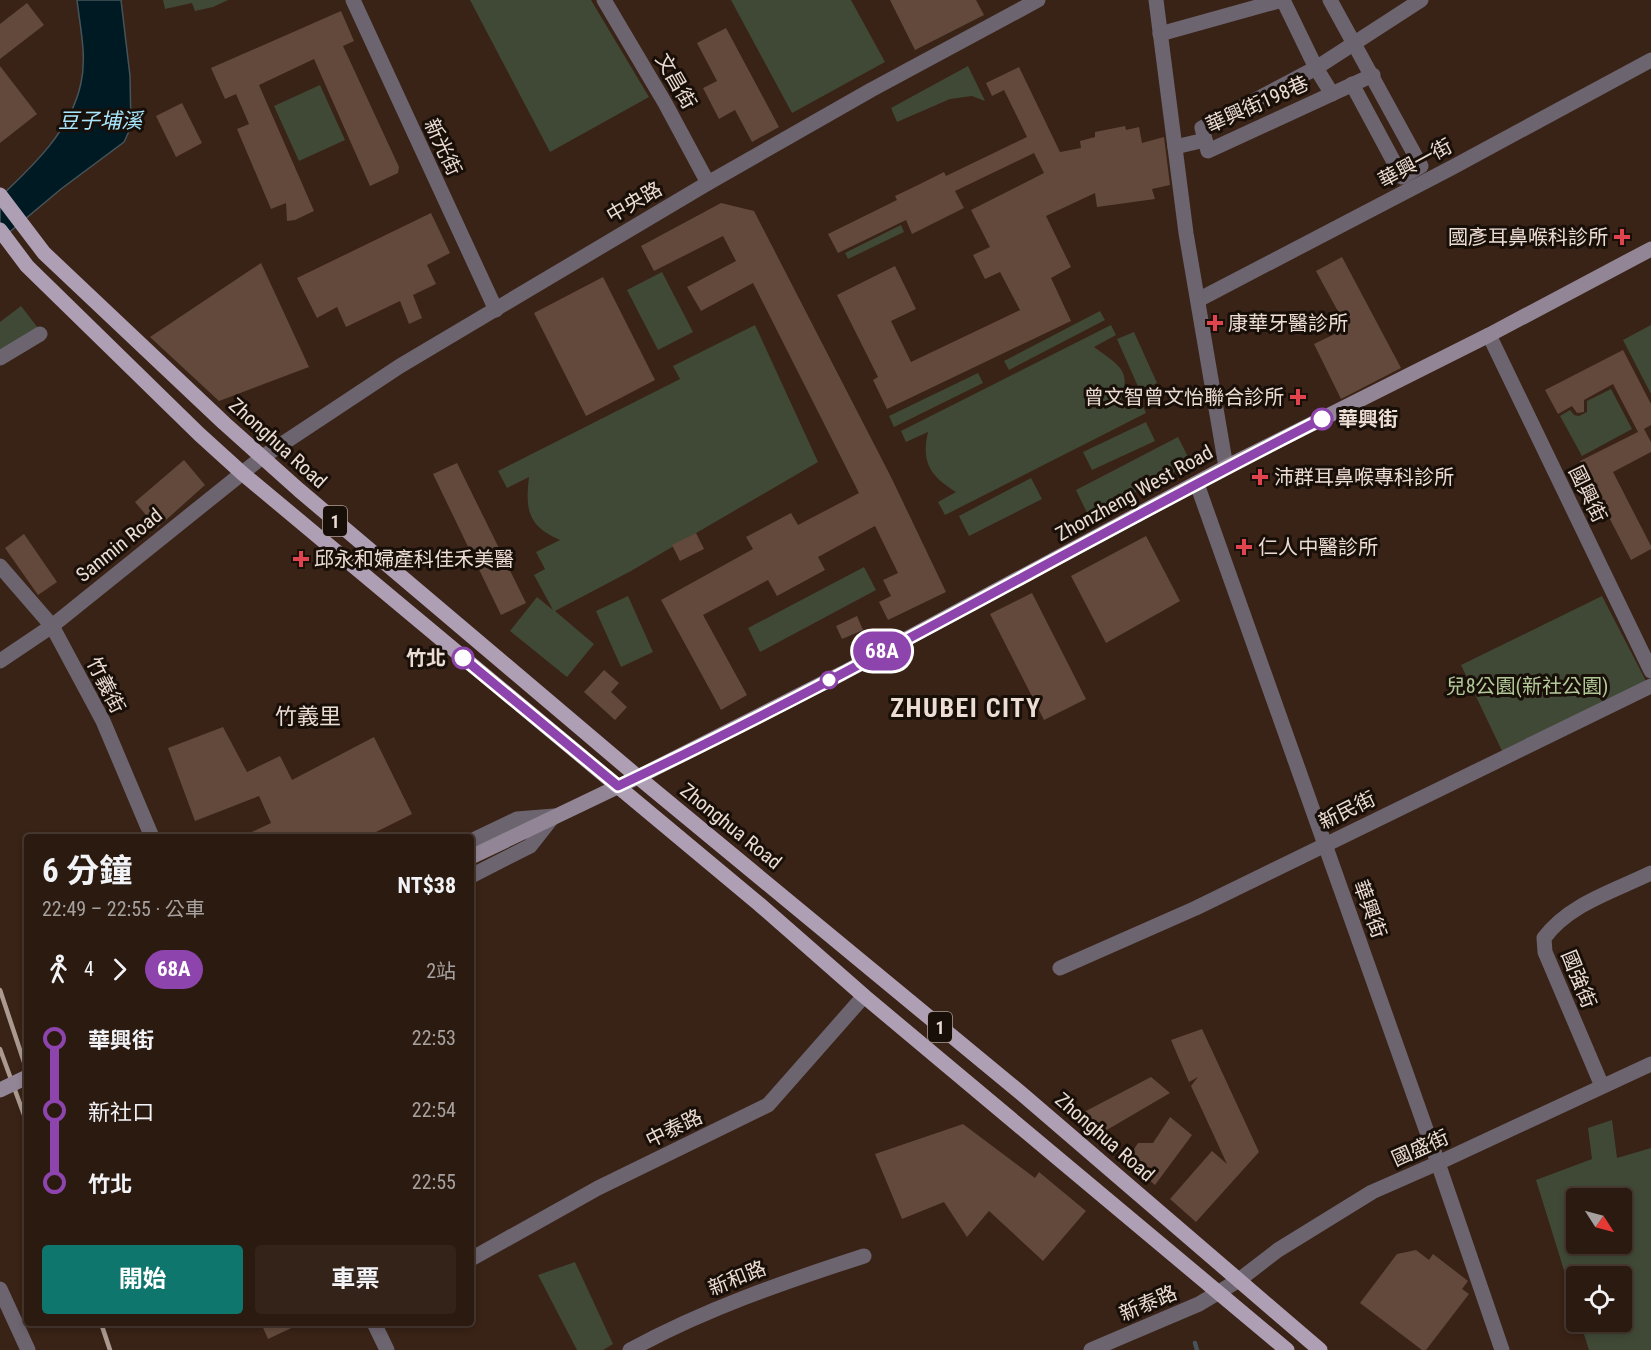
<!DOCTYPE html>
<html lang="zh-TW">
<meta charset="utf-8">
<style>
body{margin:0;font-family:"Roboto Condensed","Noto Sans TC",sans-serif;background:#332319;color:#f1f3f6;height:100vh;display:flex;flex-direction:column;font-size:22px;white-space:nowrap}
*{box-sizing:border-box;margin:0}
p{font-size:20px;color:#a6a19f}
.icon{flex:none;width:33px;height:33px;fill:none;stroke:currentColor;stroke-width:2;stroke-linecap:round;stroke-linejoin:round}
.map{position:relative;flex:1;overflow:hidden}
.drawer{position:absolute;left:24px;top:834px;width:450px;height:492px;display:flex;flex-direction:column;background:#2b1a10;border-radius:6px;box-shadow:0 3px 9px #0003,0 0 0 2px #473830}
.drawer>*{flex:none}
.badge{padding:0 12px;border-radius:20px;font-size:21px;line-height:39px}
.needle{width:39px;rotate:126deg}
.fabs{position:absolute;left:1566px;top:1188px;display:grid;gap:12px}
.fabs a{display:grid;place-items:center;width:66px;height:66px;border-radius:6px;background:#2b1a10;box-shadow:0 3px 9px #0003,0 0 0 2px #473830;font-size:30px}
.map>.badge{position:absolute;translate:-50% -50%;box-shadow:0 0 0 3px #fff}
.legs{display:flex;align-items:center;gap:9px;height:66px;padding:0 18px;font-size:20px}
.legs p{margin-inline-start:auto}
.head{display:flex;align-items:center;justify-content:space-between;height:102px;padding:0 18px}
h1{font-size:33px;font-weight:700;line-height:45px}
.primary-button{display:flex;gap:12px;margin-top:auto;padding:12px 18px}
.primary-button a{flex:1;height:69px;border-radius:6px;background:#0f766e;color:#fff;font-size:24px;font-weight:700;line-height:69px;text-align:center}
.primary-button a+a{background:#332319;color:#f1f3f6}
ul{padding:0 18px;list-style:none}
li{display:flex;align-items:center;gap:21px;height:72px;font-size:22px}
li i{display:grid;place-items:center;width:9px;height:100%;margin:0 8px;background:currentColor}
li i::after{content:'';width:15px;height:15px;margin:-8px;border:4px solid;border-radius:50%;background:#2b1a10}
li p{margin-inline-start:auto}
li:first-child i{background:linear-gradient(#0000 50%,currentColor 0)}
li:last-child i{background:linear-gradient(currentColor 50%,#0000 0)}
.map>svg:first-child{display:block}
.green{fill:#404936;fill-rule:evenodd}
.water{fill:#001a24;stroke:#465459;stroke-width:1.5}
.lines{fill:none;stroke-linecap:round;stroke-linejoin:round}
.stream{stroke:#465459;stroke-width:4.5}
.building{fill:#63493c}
.minor{stroke:#6c646f;stroke-width:15}
.tertiary{stroke:#6c646f;stroke-width:15}
.secondary{stroke:#928696;stroke-width:15}
.primary{stroke:#af9fb5;stroke-width:15}
.rail{stroke:#ac9a90;stroke-width:4.5}
.secondary-bridge{stroke:#928696;stroke-width:15}
.line-1-casing{stroke:#fff;stroke-width:14}
.line-1{stroke:#8e44ad;stroke-width:9}
.health-dot{fill:#e0444e;stroke:#190f09;stroke-width:2}
.stop-1-dot{fill:#fff;stroke:#8e44ad;stroke-width:3}
.labels{text-anchor:middle;dominant-baseline:central;stroke-width:6;stroke-linejoin:round;paint-order:stroke}
.shield{fill:#190f09;stroke:#ac9e97;stroke-width:1.5}
.shield-label{font-size:18px;font-weight:bold;fill:#ebdcd4}
.street-label{font-size:20px;fill:#ebdcd4;stroke:#190f09}
.poi-label{font-size:20px;fill:#ebdcd4;stroke:#190f09;text-anchor:start}
.stop-label{font-size:20px;font-weight:bold;fill:#ebdcd4;stroke:#190f09;text-anchor:start}
.park-label{font-size:20px;fill:#b2ca99;stroke:#190f09}
.water-label{font-size:21px;font-style:italic;fill:#a7e6fe;stroke:#190f09}
.quarter-label{font-size:22px;fill:#ebdcd4;stroke:#190f09}
.district-label{font-size:26px;font-weight:bold;letter-spacing:1.5px;fill:#ebdcd4;stroke:#190f09}
</style>
<div class="map">
<svg width="1651" height="1350" viewBox="0 0 1651 1350">
<rect width="100%" height="100%" fill="#392216"/>
<g class="green">
<polygon points="163,0 228,0 213,7 195,11 192,3 165,9"/>
<polygon points="470,0 591,0 649,97 550,152"/>
<polygon points="731,0 851,0 885,62 792,113"/>
<polygon points="968,66 985,101 972,96 950,99 897,122 891,108"/>
<polygon points="320,85 345,140 299,161 274,106"/>
<polygon points="901,225 904,232 848,259 845,253"/>
<polygon points="662,272 693,332 658,350 627,290"/>
<polygon points="21,306 38,328 0,351 0,322"/>
<polygon points="1100,311 1105,320 1009,370 1004,361"/>
<path d="M755,325l63,137 -187,109 -76,40 39,33 -27,33 -57,-46 27,-34 16,13 -19,-35 11,-6 -9,-17 24,-12c-32,-14 -35,-30 -31,-63l-22,11 -9,-17 182,-92 -7,-13z"/>
<path d="M1111,325l5,10 -22,12c30,22 38,24 24,61l21,-10 7,15 -201,102 -7,-13 18,-10c-26,-16 -35,-30 -28,-60l-22,10 -5,-11z"/>
<polygon points="1651,325 1651,394 1623,340"/>
<polygon points="1134,332 1157,383 1140,391 1117,339"/>
<polygon points="978,373 983,383 894,427 889,416"/>
<polygon points="1611,389 1632,429 1582,456 1560,416 1570,410 1574,415 1579,416 1587,412 1587,401"/>
<polygon points="1146,422 1155,441 1092,470 1083,452"/>
<polygon points="1178,437 1191,463 1089,517 1076,490"/>
<polygon points="1031,478 1042,499 969,536 959,516"/>
<polygon points="864,567 876,590 760,652 748,628"/>
<polygon points="628,596 653,652 621,667 596,611"/>
<polygon points="1602,596 1646,681 1503,753 1461,665"/>
<path d="M1612,1120l5,38 34,-10v202h-62l-9,-28h42v-46h-46v33l-40,-129 56,-21 -4,-31zM1622,1198v46h-46v-46z"/>
<polygon points="575,1262 613,1344 603,1350 577,1350 538,1275"/>
</g>
<path class="water" d="M77,0h44l9,76 1,51 -7,15 -63,47 -61,51v-43c34,-32 71,-67 81,-114 6,-27 -1,-56 -4,-83z"/>
<g class="lines">
<polyline class="stream" points="1195,1343 1197,1350"/>
</g>
<g class="building">
<polygon points="890,0 976,0 984,15 915,50"/>
<polygon points="27,3 44,25 0,59 0,24"/>
<polygon points="341,11 354,41 343,46 399,167 398,173 370,186 314,59 259,85 314,211 295,220 287,221 286,203 271,209 237,129 249,124 236,94 225,99 211,68"/>
<polygon points="726,28 779,127 752,142 735,110 719,119 703,88 717,81 697,43"/>
<polygon points="0,66 37,114 0,143"/>
<polygon points="1019,67 1060,152 1081,148 1080,141 1095,137 1095,132 1125,126 1126,130 1139,127 1142,143 1164,137 1170,185 1152,189 1155,199 1097,207 1095,193 1046,216 1071,267 1051,278 1071,321 887,409 873,380 878,377 837,295 895,266 916,309 891,321 911,362 1020,310 1000,272 985,279 973,255 990,247 971,210 1044,173 1034,153 955,191 964,208 912,234 906,220 838,253 828,234 897,200 895,196 916,186 944,172 946,176 1027,137 1004,90 992,96 986,83"/>
<polygon points="182,103 202,143 176,157 156,116"/>
<polygon points="721,203 754,211 891,477 946,592 888,620 879,602 891,596 883,580 898,573 875,526 818,557 825,570 777,596 768,580 703,615 747,695 721,710 661,600 753,549 746,537 791,513 798,525 859,493 753,283 701,311 687,287 736,261 723,236 654,271 641,246"/>
<polygon points="431,213 450,253 427,265 436,284 413,295 422,318 409,324 400,301 346,327 337,307 317,318 297,278"/>
<polygon points="1342,257 1401,368 1341,399 1314,344 1347,328 1316,271"/>
<polygon points="261,263 309,367 219,401 150,337"/>
<polygon points="603,277 655,380 586,416 534,313"/>
<polygon points="1623,350 1651,404 1651,425 1644,429 1651,442 1651,452 1613,472 1651,546 1651,549 1631,560 1580,461 1638,432 1613,384 1584,400 1584,412 1577,413 1572,406 1558,414 1545,390"/>
<polygon points="184,460 205,485 157,528 135,502"/>
<polygon points="457,463 526,603 501,615 433,474"/>
<polygon points="696,533 704,549 680,561 672,545"/>
<polygon points="24,534 57,582 38,595 5,548"/>
<polygon points="1146,536 1180,601 1106,643 1071,576"/>
<polygon points="1032,593 1086,699 1044,720 990,614"/>
<polygon points="857,616 863,630 842,639 836,626"/>
<polygon points="604,670 619,683 611,692 627,707 615,720 584,692"/>
<polygon points="223,727 247,772 280,756 292,780 374,737 412,814 366,837 241,837 271,823 259,796 195,821 168,748"/>
<polygon points="1202,1029 1259,1152 1196,1222 1170,1199 1212,1151 1227,1164 1191,1086 1198,1077 1189,1082 1171,1040"/>
<polygon points="1151,1077 1170,1093 1105,1131 1084,1112"/>
<polygon points="1170,1117 1192,1135 1155,1185 1141,1173 1143,1170 1132,1160 1131,1154 1138,1143 1153,1143"/>
<polygon points="963,1124 1035,1178 1039,1172 1086,1211 1043,1261 989,1211 967,1237 944,1202 902,1219 875,1154"/>
<polygon points="1416,1250 1429,1260 1433,1254 1468,1281 1462,1289 1469,1294 1426,1350 1422,1350 1360,1303 1397,1254"/>
<polygon points="261,1323 302,1323 268,1339"/>
</g>
<g class="lines">
<g class="minor">
<polyline points="353,0 496,310"/>
<polyline points="604,0 665,103 708,183"/>
<polyline points="1283,0 1316,68 1332,94"/>
<polyline points="1330,0 1421,166 1402,177 1352,84"/>
<polyline points="1160,34 1282,0"/>
<polyline points="1373,75 1208,151 1202,128 1316,68 1421,0"/>
<polyline points="1175,147 1205,140"/>
<polyline points="1198,300 1453,167 1651,60"/>
<polyline points="1489,335 1651,671"/>
<polyline points="0,358 40,334"/>
<polyline points="261,458 400,366 708,183 871,90 1038,0"/>
<polyline points="0,566 52,626 103,721 152,837"/>
<polyline points="471,841 517,819 554,816"/>
<polyline points="471,876 530,846 552,818"/>
<polyline points="1060,968 1196,908 1651,686"/>
<path d="M1602,1086l-57,-134 -1,-14c25,-34 70,-47 107,-65"/>
<polyline points="471,1259 598,1188 768,1105 864,996"/>
<polyline points="0,1289 28,1350"/>
<polyline points="374,1323 387,1350"/>
<path d="M630,1350c75,-41 154,-68 234,-94"/>
<polyline points="1091,1350 1199,1304 1239,1280"/>
<polyline points="1502,1350 1438,1163 1651,1064"/>
</g>
<g class="tertiary">
<polyline points="1156,0 1186,233 1226,467"/>
<polyline points="1197,484 1438,1163 1372,1192 1278,1250 1239,1280"/>
<polyline points="0,661 52,626 261,458"/>
</g>
<polyline class="secondary" points="471,857 638,777 843,673 1226,467 1489,335 1651,249"/>
<g class="primary">
<polyline points="0,195 44,253 224,423 299,490 638,777 1022,1094 1320,1350"/>
<polyline points="0,230 27,266 199,434 242,473 759,904 864,996 1287,1350"/>
</g>
<g class="rail">
<polyline points="0,990 27,1071"/>
<polyline points="0,1049 27,1123"/>
<polyline points="101,1323 110,1350"/>
</g>
<polyline class="secondary-bridge" points="0,1090 27,1077"/>
</g>
<g class="lines">
<defs>
<path id="line-1" d="M463,658l155,128c240,-113 468,-248 704,-367"/>
</defs>
<use href="#line-1" class="line-1-casing"/>
<use href="#line-1" class="line-1"/>
</g>
<g class="health-dot">
<path d="M1619 228h6v6h6v6h-6v6h-6v-6h-6v-6h6z"/>
<path d="M1212 314h6v6h6v6h-6v6h-6v-6h-6v-6h6z"/>
<path d="M1295 388h6v6h6v6h-6v6h-6v-6h-6v-6h6z"/>
<path d="M1257 468h6v6h6v6h-6v6h-6v-6h-6v-6h6z"/>
<path d="M1241 538h6v6h6v6h-6v6h-6v-6h-6v-6h6z"/>
<path d="M298 550h6v6h6v6h-6v6h-6v-6h-6v-6h6z"/>
</g>
<g class="stop-1-dot">
<circle cx="1322" cy="419" r="10"/>
<circle cx="463" cy="658" r="10"/>
<circle cx="829" cy="680" r="8"/>
</g>
<g class="labels">
<g class="shield">
<rect x="323" y="506" width="24" height="30" rx="4.5"/>
<rect x="928" y="1012" width="24" height="30" rx="4.5"/>
</g>
<g class="shield-label">
<text x="335" y="521">1</text>
<text x="940" y="1027">1</text>
</g>
<g class="street-label">
<text transform="translate(676 81) rotate(60)">文昌街</text>
<text transform="translate(1257 104) rotate(-24)">華興街198巷</text>
<text transform="translate(443 147) rotate(65)">新光街</text>
<text transform="translate(1415 163) rotate(-28)">華興一街</text>
<text transform="translate(634 202) rotate(-30)">中央路</text>
<text transform="translate(278 443) rotate(42)">Zhonghua Road</text>
<text transform="translate(1134 493) rotate(-29)">Zhonzheng West Road</text>
<text transform="translate(1588 494) rotate(64)">國興街</text>
<text transform="translate(119 545) rotate(-39)">Sanmin Road</text>
<text transform="translate(106 685) rotate(63)">竹義街</text>
<text transform="translate(1347 810) rotate(-26)">新民街</text>
<text transform="translate(731 826) rotate(39)">Zhonghua Road</text>
<text transform="translate(1370 909) rotate(70)">華興街</text>
<text transform="translate(1579 979) rotate(68)">國強街</text>
<text transform="translate(674 1128) rotate(-26)">中泰路</text>
<text transform="translate(1105 1137) rotate(41)">Zhonghua Road</text>
<text transform="translate(1420 1148) rotate(-24)">國盛街</text>
<text transform="translate(737 1278) rotate(-22)">新和路</text>
<text transform="translate(1148 1303) rotate(-23)">新泰路</text>
</g>
<g class="poi-label">
<text x="1608" y="237" text-anchor="end">國彥耳鼻喉科診所</text>
<text x="1228" y="323">康華牙醫診所</text>
<text x="1284" y="397" text-anchor="end">曾文智曾文怡聯合診所</text>
<text x="1274" y="477">沛群耳鼻喉專科診所</text>
<text x="1258" y="547">仁人中醫診所</text>
<text x="314" y="559">邱永和婦產科佳禾美醫</text>
</g>
<g class="stop-label">
<text x="1338" y="419">華興街</text>
<text x="446" y="658" text-anchor="end">竹北</text>
</g>
<g class="park-label">
<text x="1527" y="686">兒8公園(新社公園)</text>
</g>
<g class="water-label">
<text x="100" y="121">豆子埔溪</text>
</g>
<g class="quarter-label">
<text x="308" y="716">竹義里</text>
</g>
<g class="district-label">
<text x="966" y="708">ZHUBEI CITY</text>
</g>
</g>
</svg>
<div class="fabs">
<a><svg class="needle" viewBox="-14 -14 28 28"><path d="M0-13l5 13h-10z" fill="#e53935"/><path d="M0 13l5-13h-10z" fill="#a6a19f"/></svg></a>
<a><svg class="icon" aria-label="locate" viewBox="0 0 24 24"><circle cx="12" cy="12" r="6"/><path d="M12 2v4M12 18v4M2 12h4M18 12h4"/></svg></a>
</div>
<b class="badge" style="left:882px;top:651px;background:#8e44ad;color:#fff">68A</b>
<section class="drawer">
<div class="head"><div><h1>6 分鐘</h1><p>22:49 – 22:55 · 公車</p></div><b>NT$38</b></div>
<div class="legs"><svg class="icon" aria-label="walk" viewBox="0 0 24 24"><circle cx="13" cy="4" r="2"/><path d="M13 8l-2 6 4 7M11 14l-3 7M7 12l3-4h3l4 4"/></svg>4<svg class="icon" aria-label="forward" viewBox="0 0 24 24"><path d="M9 5l7 7-7 7"/></svg><b class="badge" style="background:#8e44ad;color:#fff">68A</b><p>2站</p></div>
<ul>
<li><i style="color:#8e44ad"></i><b>華興街</b><p>22:53</p></li>
<li><i style="color:#8e44ad"></i><span>新社口</span><p>22:54</p></li>
<li><i style="color:#8e44ad"></i><b>竹北</b><p>22:55</p></li>
</ul>
<div class="primary-button"><a>開始</a><a>車票</a></div>
</section>
</div>
